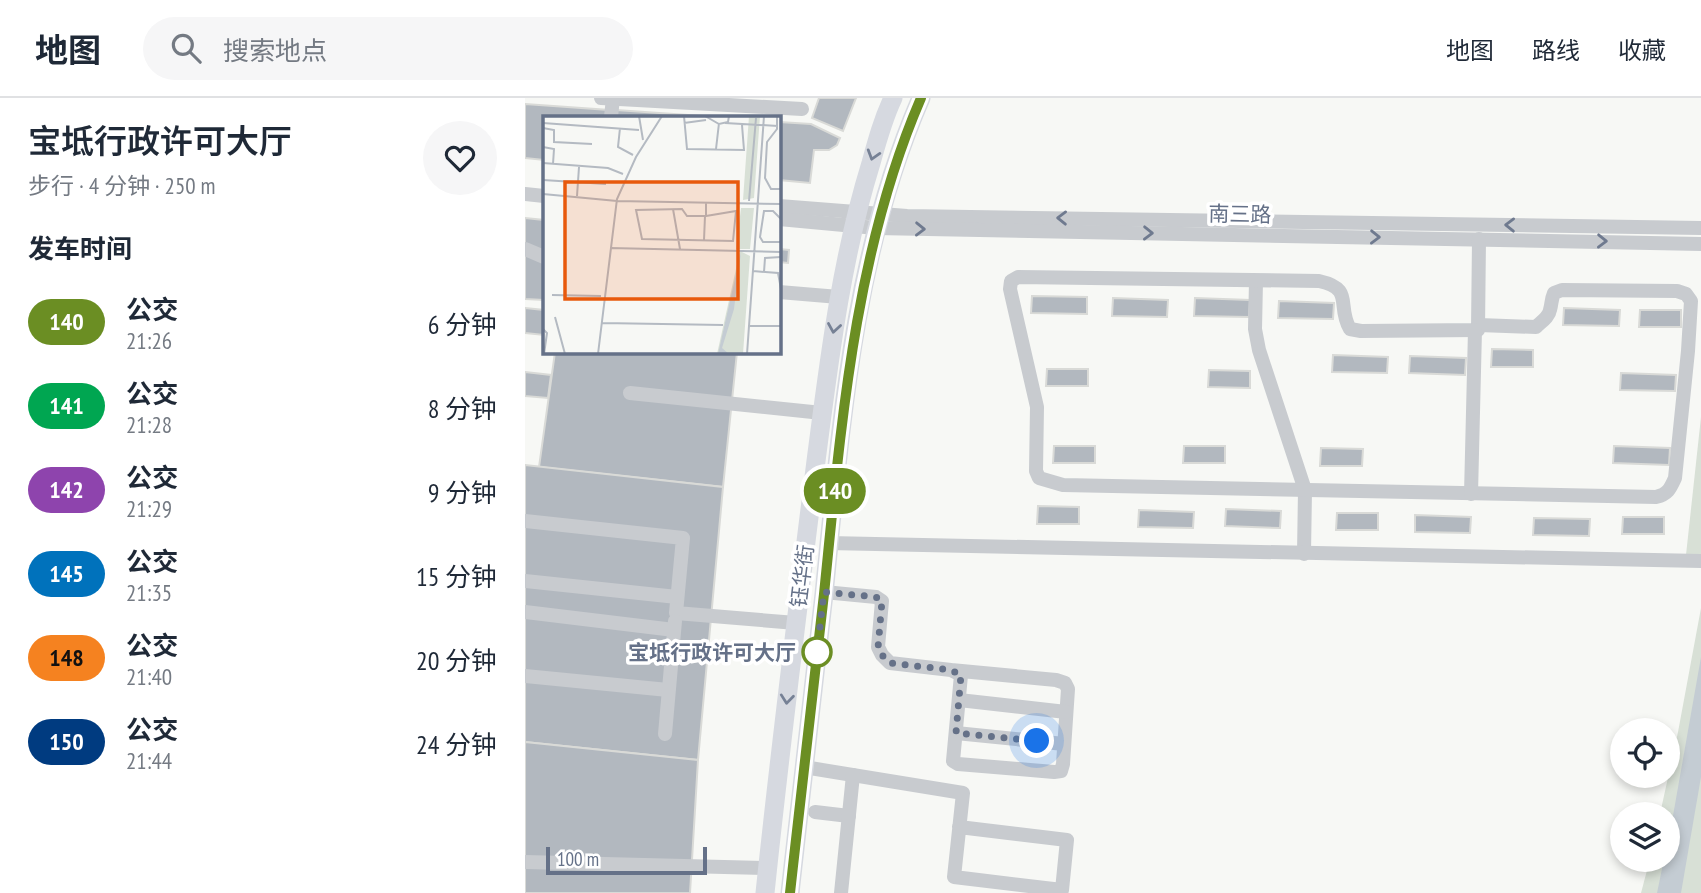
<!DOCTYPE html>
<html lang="zh">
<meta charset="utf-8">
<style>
body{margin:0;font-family:"PT Sans Narrow","Noto Sans SC",sans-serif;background:#f6f6f7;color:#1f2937;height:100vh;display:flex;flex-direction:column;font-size:26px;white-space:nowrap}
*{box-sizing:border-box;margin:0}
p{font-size:23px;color:#747a83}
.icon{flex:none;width:38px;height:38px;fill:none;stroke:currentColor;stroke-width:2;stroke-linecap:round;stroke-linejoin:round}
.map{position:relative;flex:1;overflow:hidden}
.side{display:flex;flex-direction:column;background:#fff;width:525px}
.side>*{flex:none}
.badge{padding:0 14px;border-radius:23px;font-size:24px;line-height:46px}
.tools{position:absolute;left:1085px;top:620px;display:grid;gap:14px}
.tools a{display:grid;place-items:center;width:70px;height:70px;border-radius:50%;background:#fff;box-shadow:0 4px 10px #0003;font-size:35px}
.scale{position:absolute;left:21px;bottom:18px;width:161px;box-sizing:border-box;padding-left:7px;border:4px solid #657188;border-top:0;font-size:19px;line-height:24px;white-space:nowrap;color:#657188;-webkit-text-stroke:5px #fff;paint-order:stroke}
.you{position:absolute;width:35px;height:35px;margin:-18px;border:5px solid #fff;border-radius:50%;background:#1a73e8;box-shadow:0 0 0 10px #1a73e833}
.map>.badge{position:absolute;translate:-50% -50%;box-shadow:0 0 0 4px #fff}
h2{padding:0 28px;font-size:26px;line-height:63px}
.round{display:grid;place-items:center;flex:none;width:74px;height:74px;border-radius:37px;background:#f6f6f7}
.head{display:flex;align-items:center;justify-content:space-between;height:119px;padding:0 28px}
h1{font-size:33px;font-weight:600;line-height:52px}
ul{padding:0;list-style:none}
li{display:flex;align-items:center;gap:21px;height:84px;padding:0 28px}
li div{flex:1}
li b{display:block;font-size:26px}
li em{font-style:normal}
li .badge{min-width:77px;font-weight:700;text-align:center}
header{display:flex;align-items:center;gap:42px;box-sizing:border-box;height:98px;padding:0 35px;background:#fff;border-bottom:2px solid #e0e1e3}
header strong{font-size:33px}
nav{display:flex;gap:38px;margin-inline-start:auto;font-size:24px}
.search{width:490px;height:63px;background:#f6f6f7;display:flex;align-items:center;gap:18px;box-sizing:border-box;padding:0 24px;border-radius:38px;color:#747a83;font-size:26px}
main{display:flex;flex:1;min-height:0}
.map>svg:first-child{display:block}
.green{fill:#d8e0d6}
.water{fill:#c4ccd3}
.building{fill:#b2b8bf;stroke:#d9dad7;stroke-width:2}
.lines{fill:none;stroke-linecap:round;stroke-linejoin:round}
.minor{stroke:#c8cbcf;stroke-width:14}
.major{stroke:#d6d9e0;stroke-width:19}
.oneway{stroke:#768195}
.oneway2{stroke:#6f7a8f}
.line-casing{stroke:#fff;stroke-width:16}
.line{stroke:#6b8e23;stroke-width:10}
.walk{stroke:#657188;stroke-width:7;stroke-dasharray:0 12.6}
.stop-dot{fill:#fff;stroke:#6b8e23;stroke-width:3.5}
.labels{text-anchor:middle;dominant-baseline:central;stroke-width:7;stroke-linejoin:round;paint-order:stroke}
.street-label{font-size:21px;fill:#657188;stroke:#fff}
.stop-label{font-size:21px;font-weight:bold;fill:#657188;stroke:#fff;text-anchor:end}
.inset-road{fill:none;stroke:#b4bac2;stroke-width:2}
.view{fill:#e8590c;fill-opacity:0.15;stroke:#e8590c;stroke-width:3.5}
.inset-edge{fill:none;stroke:#657188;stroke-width:3.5}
</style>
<header>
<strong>地图</strong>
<div class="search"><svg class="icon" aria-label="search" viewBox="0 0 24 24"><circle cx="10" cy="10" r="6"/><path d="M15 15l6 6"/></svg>搜索地点</div>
<nav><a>地图</a><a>路线</a><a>收藏</a></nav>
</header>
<main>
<section class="side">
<div class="head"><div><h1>宝坻行政许可大厅</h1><p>步行 · 4 分钟 · 250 m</p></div><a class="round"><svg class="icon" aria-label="heart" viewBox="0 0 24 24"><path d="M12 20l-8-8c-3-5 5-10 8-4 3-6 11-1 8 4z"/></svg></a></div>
<h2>发车时间</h2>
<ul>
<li><span class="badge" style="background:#6b8e23;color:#fff">140</span><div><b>公交</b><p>21:26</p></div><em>6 分钟</em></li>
<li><span class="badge" style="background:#00a651;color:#fff">141</span><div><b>公交</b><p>21:28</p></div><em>8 分钟</em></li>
<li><span class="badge" style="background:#8e44ad;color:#fff">142</span><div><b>公交</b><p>21:29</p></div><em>9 分钟</em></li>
<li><span class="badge" style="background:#0072bc;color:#fff">145</span><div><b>公交</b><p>21:35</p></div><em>15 分钟</em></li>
<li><span class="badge" style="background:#f58220;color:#111">148</span><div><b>公交</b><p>21:40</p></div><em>20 分钟</em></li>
<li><span class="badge" style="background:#003b80;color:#fff">150</span><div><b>公交</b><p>21:44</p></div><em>24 分钟</em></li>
</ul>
</section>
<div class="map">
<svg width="1176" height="795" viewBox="0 0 1176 795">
<rect width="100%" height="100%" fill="#f7f8f5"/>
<g class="green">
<polygon points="1176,319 1176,458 1161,457"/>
<polygon points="1176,510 1176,795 1116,795 1125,761 1143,761 1143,716 1135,716 1153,634"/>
</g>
<polygon class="water" points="1176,559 1176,679 1156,795 1132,795 1139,761 1143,761 1143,746"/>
<g class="building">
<polygon points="294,0 331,0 318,33 287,20"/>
<polygon points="0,6 84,12 83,19 19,19 19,62 0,60"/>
<polygon points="91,12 192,19 90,19"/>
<polygon points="254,24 286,26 315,40 312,47 304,52 289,52 285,85 254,82"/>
<polygon points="0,120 19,122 19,202 0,201"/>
<polygon points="254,151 264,152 263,165 254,164"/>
<polygon points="507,198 562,199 562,216 506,215"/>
<polygon points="588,200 643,202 642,219 587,218"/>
<polygon points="670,200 725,202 724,219 669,218"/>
<polygon points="754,203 809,205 808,221 753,220"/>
<polygon points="0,210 19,212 19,237 0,235"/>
<polygon points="1039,210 1095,212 1094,228 1038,227"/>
<polygon points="1115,212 1156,212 1156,229 1114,229"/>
<polygon points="967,251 1008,252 1008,269 966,269"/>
<polygon points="30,254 212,254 198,389 14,369"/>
<polygon points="808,257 863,259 862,275 807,274"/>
<polygon points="885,258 941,260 940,277 884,275"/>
<polygon points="522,271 563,271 563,288 521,288"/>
<polygon points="684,272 725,273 725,290 683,289"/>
<polygon points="0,274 26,277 23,300 0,298"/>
<polygon points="1096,275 1151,277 1150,293 1095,292"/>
<polygon points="529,348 570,348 570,365 528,365"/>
<polygon points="659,348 700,348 700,365 658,365"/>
<polygon points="1089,348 1145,350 1144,367 1088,365"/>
<polygon points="796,350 838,351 837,368 795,368"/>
<polygon points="0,367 198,389 173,662 0,644"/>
<polygon points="513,408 554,409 554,426 512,426"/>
<polygon points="701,411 756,413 755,430 700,428"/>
<polygon points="614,412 669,414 668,430 613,429"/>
<polygon points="812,415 853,415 853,432 811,432"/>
<polygon points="890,417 946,419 945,435 890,434"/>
<polygon points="1098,419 1139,419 1139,436 1097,436"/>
<polygon points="1009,420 1065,421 1064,438 1008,437"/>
<polygon points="0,644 173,662 165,795 0,795"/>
</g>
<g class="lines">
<g class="minor">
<polyline points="76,0 277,11"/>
<polyline points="86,19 88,0"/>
<polyline points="0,96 19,98"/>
<polyline points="254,108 382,118 1176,130"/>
<polyline points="254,121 351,130 1176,146"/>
<polyline points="0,151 19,159"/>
<polyline points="731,183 730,231 734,252 780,392 779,456"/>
<polyline points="254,194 314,199"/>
<path d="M954,227l57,2c5,-5 13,-10 14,-17 2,-7 1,-10 4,-17l8,-3 115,1 9,3 5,7 -3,50 -13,127c-5,11 -7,16 -19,19l-593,-12 -24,-7 -3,-7 1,-64 -27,-118 1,-8 7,-4 301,4c36,8 17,24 31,48l11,2 117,-1 1,-91"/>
<polyline points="105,295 297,315"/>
<polyline points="946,396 950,232"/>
<polyline points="0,423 158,440 151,515 271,525"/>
<polyline points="303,445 1176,463"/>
<polyline points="0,483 152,499"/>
<polyline points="299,494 351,499 357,503 353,549 357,557 365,565 426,572 436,577 428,663 433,666 529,674 536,673 538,666 543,591 540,585 531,582 426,572"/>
<polyline points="0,514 149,532"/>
<polyline points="0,578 143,592"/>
<polyline points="434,602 541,614"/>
<polyline points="431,635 539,646"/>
<polyline points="140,636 150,523"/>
<polyline points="279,669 438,695 429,779 537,792 542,742 434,729"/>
<polyline points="290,714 324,718"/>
<polyline points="0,764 243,770"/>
<polyline points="316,795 328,677"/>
</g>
<g class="major">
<path d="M240,795c15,-144 33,-288 51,-432 13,-100 25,-201 55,-298 6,-22 12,-44 22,-65"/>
<path d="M265,795c11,-100 23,-200 34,-299 17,-167 29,-340 97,-496"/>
</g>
</g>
<defs><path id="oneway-chevron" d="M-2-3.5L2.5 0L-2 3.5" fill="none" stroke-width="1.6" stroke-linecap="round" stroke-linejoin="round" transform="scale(1.75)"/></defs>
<g class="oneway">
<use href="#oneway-chevron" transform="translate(348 57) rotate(107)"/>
<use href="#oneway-chevron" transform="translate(309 230) rotate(99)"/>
<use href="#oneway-chevron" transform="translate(262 601) rotate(96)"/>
</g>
<g class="oneway2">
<use href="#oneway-chevron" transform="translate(537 120) rotate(-179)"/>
<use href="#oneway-chevron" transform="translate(985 127) rotate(-179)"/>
<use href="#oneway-chevron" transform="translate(395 131) rotate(1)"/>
<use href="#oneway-chevron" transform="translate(623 135) rotate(1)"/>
<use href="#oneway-chevron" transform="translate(850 139) rotate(1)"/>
<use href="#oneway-chevron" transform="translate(1077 143) rotate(1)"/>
</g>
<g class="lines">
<defs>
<path id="line" d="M265,795c11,-100 23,-200 34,-299 17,-167 30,-341 97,-496"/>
</defs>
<use href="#line" class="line-casing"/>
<use href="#line" class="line"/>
<polyline class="walk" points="292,554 299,494 351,499 357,503 353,550 357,557 365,565 426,572 436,577 431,635 512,643"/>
</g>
<circle class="stop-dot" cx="292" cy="554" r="14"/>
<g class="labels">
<g class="street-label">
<text transform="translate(715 116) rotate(1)">南三路</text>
<text transform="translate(277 478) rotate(-83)">钰华街</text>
</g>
<g class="stop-label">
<text x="271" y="554">宝坻行政许可大厅</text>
</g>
</g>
<g transform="translate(18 18)">
<rect width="238" height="238" fill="#f7f8f5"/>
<path d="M206,0h11l-6,82 -11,2zM198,92h13l-4,41h-14zM197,135l10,5 -7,98h-26z" fill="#d8e0d6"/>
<path d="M198,136l-7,57 -12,39 7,6h-11z" fill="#c4ccd3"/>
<path class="inset-road" d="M96,0l4,24M141,0l3,33 57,1 -2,-25M162,0l14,8 9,-2 1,-6M234,0v13l-10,13 -2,36 6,11h10M0,7l96,7M141,7l22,-3M182,7l53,3M0,12l11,2v12l38,2M77,12l-2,19 15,8M0,31l11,2 -1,15M173,33l3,-26M0,47l65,5 15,6M0,64l63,4M0,78l74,7 164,3M34,80l2,-29M206,85l7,-83M130,93l7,40M163,100l30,-5 -3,30 -91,-2 -6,-29 46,-1 5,7h19v-13M238,103l-8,-8h-9l-4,26 3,5h18M161,124l1,-24M67,132l171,4M210,155l25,2 3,16M221,156l1,-14 16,-1M9,179l49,1M12,201l10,37M59,207l121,2M205,210h33M0,213l4,4 -3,21M55,238l19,-155 19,-42 26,-41M204,238l17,-238"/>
<path class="view" d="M22,66h173v117h-173z"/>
<rect width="238" height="238" class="inset-edge"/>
</g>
</svg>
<div class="tools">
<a><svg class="icon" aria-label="locate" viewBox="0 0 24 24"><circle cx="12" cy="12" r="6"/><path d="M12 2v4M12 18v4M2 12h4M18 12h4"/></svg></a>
<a><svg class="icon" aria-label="layers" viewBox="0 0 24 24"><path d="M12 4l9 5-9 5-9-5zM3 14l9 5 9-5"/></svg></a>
</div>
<div class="scale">100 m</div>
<div class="you" style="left:512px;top:643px"></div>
<b class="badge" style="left:310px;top:393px;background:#6b8e23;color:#fff">140</b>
</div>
</main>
